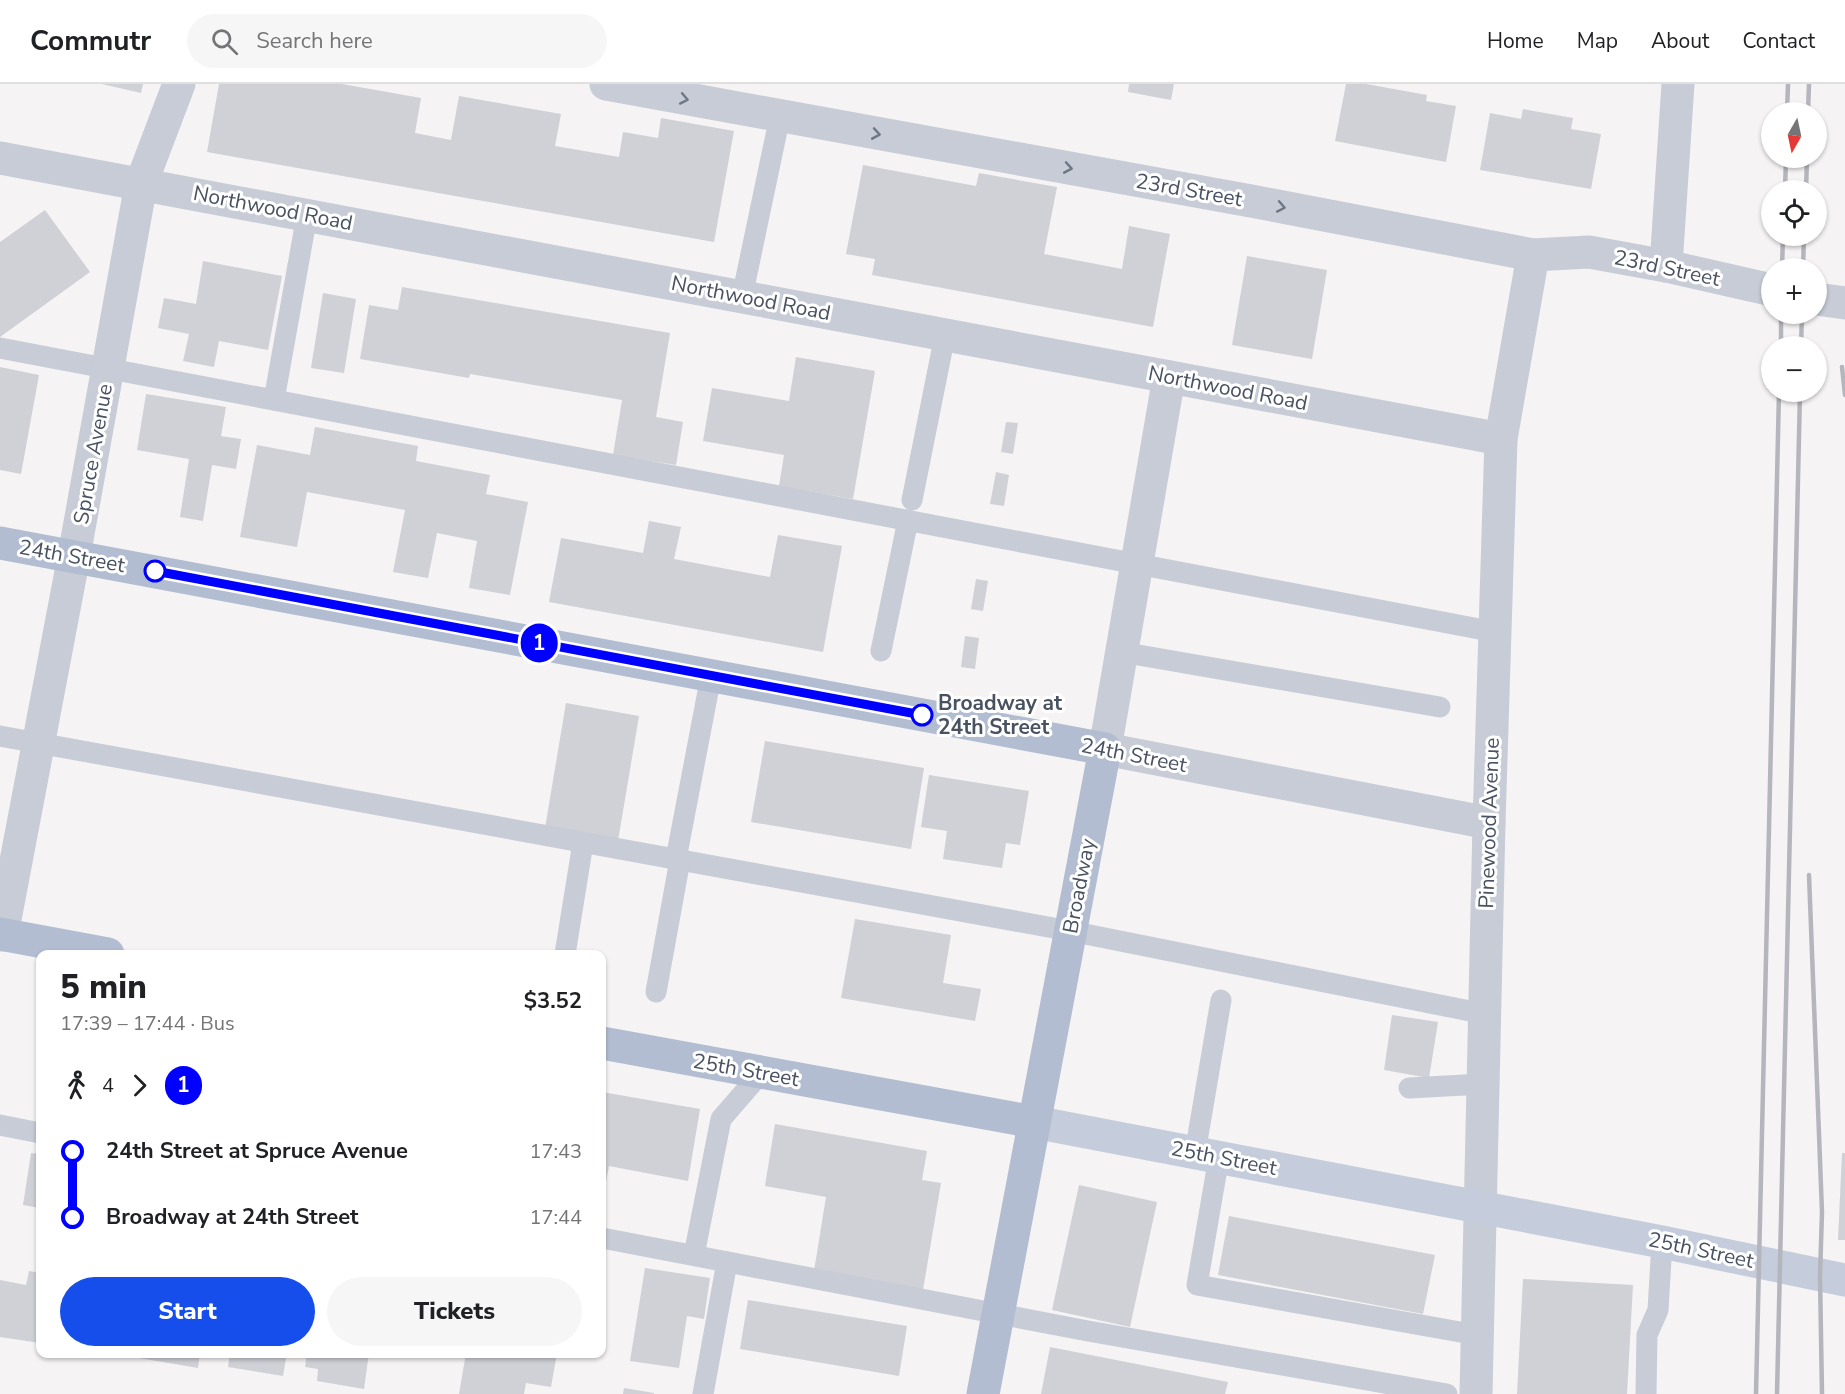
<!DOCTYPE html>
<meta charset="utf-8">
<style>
body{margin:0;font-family:"Nunito Sans",sans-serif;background:#f6f6f6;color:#202124;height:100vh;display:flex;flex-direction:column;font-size:22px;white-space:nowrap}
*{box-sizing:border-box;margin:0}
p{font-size:20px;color:#757577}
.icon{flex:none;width:33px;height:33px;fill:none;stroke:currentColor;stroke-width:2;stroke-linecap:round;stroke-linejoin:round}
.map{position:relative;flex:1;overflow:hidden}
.details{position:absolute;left:36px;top:866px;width:570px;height:408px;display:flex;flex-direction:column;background:#fff;border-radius:12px;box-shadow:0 2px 4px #0004}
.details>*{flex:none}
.badge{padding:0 12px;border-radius:20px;font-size:21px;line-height:39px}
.needle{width:39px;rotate:189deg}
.tools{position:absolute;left:1761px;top:18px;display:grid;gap:12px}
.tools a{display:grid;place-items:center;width:66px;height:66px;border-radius:50%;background:#fff;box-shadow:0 2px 4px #0004;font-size:30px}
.map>.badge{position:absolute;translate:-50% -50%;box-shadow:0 0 0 3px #fff}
.legs{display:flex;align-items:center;gap:9px;height:66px;padding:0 24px;font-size:20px}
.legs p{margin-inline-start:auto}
.head{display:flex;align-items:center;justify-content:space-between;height:102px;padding:0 24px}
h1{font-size:33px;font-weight:800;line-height:45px}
.action{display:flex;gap:12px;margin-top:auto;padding:12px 24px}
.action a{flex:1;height:69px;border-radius:36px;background:#164eeb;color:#fff;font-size:24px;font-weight:800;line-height:69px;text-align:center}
.action a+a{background:#f6f6f6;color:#202124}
ul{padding:0 24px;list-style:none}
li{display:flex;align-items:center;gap:21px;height:66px;font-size:22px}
li i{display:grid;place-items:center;width:9px;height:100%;margin:0 8px;background:currentColor}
li i::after{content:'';width:15px;height:15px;margin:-8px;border:4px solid;border-radius:50%;background:#fff}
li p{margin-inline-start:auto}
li:first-child i{background:linear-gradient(#0000 50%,currentColor 0)}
li:last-child i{background:linear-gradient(currentColor 50%,#0000 0)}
header{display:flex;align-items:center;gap:36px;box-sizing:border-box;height:84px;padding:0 30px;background:#fff;border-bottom:2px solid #e0e0e0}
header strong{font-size:28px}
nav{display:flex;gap:33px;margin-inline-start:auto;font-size:21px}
.search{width:420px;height:54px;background:#f6f6f6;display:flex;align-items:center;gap:15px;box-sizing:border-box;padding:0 21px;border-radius:33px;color:#757577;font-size:22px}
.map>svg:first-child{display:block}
.building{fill:#cfd1d7}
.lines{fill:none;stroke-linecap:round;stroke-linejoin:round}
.service{stroke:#c7ccd7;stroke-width:21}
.minor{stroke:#c7ccd7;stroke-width:33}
.secondary{stroke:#c5ccdb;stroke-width:33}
.primary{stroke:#b2bdd1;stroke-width:33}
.rail{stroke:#b5b6bd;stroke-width:4.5}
.oneway{stroke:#6f7784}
.line-1-casing{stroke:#fff;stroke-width:14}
.line-1{stroke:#00f;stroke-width:9}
.stop-1-dot{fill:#fff;stroke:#00f;stroke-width:3}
.labels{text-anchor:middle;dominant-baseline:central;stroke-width:6;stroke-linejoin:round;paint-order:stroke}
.street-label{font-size:21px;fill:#495261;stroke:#fff}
.stop-label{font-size:21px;font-weight:bold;fill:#495261;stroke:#fff;text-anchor:start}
</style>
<header>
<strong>Commutr</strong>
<div class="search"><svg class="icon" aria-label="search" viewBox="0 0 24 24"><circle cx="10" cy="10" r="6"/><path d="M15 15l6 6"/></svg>Search here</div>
<nav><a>Home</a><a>Map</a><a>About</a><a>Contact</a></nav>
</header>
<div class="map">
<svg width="1845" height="1310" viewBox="0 0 1845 1310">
<rect width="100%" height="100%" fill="#f5f3f3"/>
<g class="building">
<polygon points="102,0 143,0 141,9"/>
<polygon points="219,0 342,0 421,14 415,49 451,56 459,12 561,30 555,62 619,73 623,48 658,54 661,34 734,47 714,158 207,68"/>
<polygon points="1129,0 1174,0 1171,16 1128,8"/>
<polygon points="1346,0 1366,0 1427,11 1426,17 1456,22 1446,78 1335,57"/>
<polygon points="1523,25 1573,34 1571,45 1601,50 1591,105 1480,86 1490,29 1521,35"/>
<polygon points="863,81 976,102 979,89 1057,103 1044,170 1122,185 1129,142 1170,150 1153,243 872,191 875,175 846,170"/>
<polygon points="45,126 90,188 0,253 0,158"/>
<polygon points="1247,172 1327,186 1312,275 1232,261"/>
<polygon points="203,177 282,192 268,266 219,257 214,283 183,277 189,250 158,244 164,214 196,220"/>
<polygon points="402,203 670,249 656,333 683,338 676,381 613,371 622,316 470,290 469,294 360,275 369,221 398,226"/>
<polygon points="323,209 356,215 344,289 311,284"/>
<polygon points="796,273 875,287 853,415 779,402 784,371 703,357 712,304 789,317"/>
<polygon points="0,283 39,291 21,390 0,386"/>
<polygon points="146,310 226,323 221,352 241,355 236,385 212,381 203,437 180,433 189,375 137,366"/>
<polygon points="1006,338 1018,339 1013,370 1001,368"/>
<polygon points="315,343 418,362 416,377 490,391 486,410 528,418 510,511 469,504 477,457 437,449 428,494 393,488 405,426 307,408 297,463 240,453 257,361 310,371"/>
<polygon points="996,388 1009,391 1004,422 990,420"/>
<polygon points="649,437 681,443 674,475 770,493 778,451 842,462 823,568 549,518 561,454 643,469"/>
<polygon points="976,495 988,497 983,527 971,525"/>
<polygon points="965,552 979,554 975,585 961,583"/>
<polygon points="566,619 639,632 618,757 545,744"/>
<polygon points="765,657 924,684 911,765 751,738"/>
<polygon points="929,691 1029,707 1020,761 1006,759 1002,784 943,775 947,747 921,743"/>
<polygon points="855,835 951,851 943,899 981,905 975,937 841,914"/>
<polygon points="1392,931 1438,938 1429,994 1384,986"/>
<polygon points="602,1008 700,1025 688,1097 609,1082 602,1118"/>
<polygon points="775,1040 927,1067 922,1096 941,1099 923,1206 814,1187 826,1113 765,1102"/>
<polygon points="31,1069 40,1070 40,1124 23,1121"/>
<polygon points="1842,1069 1845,1069 1845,1156 1838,1156"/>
<polygon points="1079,1101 1157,1118 1130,1243 1052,1226"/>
<polygon points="1229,1132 1435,1171 1423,1230 1218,1191"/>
<polygon points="645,1184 710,1194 704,1235 687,1232 679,1284 630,1277"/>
<polygon points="29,1187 40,1189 40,1259 0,1253 0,1196 26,1201"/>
<polygon points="1523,1195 1633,1201 1627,1310 1517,1310"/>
<polygon points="748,1216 907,1242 899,1292 740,1265"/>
<polygon points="1050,1263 1228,1298 1225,1310 1041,1310"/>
<polygon points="110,1269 200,1269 198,1284"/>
<polygon points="230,1269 287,1269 283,1292 228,1283"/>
<polygon points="307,1269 369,1269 364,1305 317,1297 318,1285 305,1283"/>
<polygon points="466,1269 557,1269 551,1303 526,1299 524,1310 459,1310"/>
<polygon points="624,1304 654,1309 654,1310 623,1310"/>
</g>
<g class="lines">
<g class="service">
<polyline points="742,213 780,32"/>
<polyline points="0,264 1495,548"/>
<polyline points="274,316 307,131"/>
<polyline points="912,416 945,251"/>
<polyline points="881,567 908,436"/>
<polyline points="1121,568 1440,623"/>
<polyline points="0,652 1070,847 1485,930"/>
<polyline points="676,775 711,592"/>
<polyline points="565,870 583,759"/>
<polyline points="656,908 680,776"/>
<polyline points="1409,1004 1483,1000"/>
<polyline points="0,1041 40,1049"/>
<polyline points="1195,1069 1221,916"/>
<polyline points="1219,1073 1197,1201 1477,1251"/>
<polyline points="602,1154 1088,1247 1447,1310"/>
<polyline points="694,1171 721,1035 761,989"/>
<polyline points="703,1310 727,1178"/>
<polyline points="1646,1310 1647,1251 1658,1226 1662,1158"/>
</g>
<g class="minor">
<polyline points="606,0 1251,117 1533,171 1589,168 1666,182 1772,206"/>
<polyline points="0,74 1501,355"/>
<polyline points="1666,182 1678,0"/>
<polyline points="1816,215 1845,219"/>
<polyline points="1169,293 1105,665 1489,739"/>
<polyline points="2,851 74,472 141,100 179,0"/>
<polyline points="1476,1310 1489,739 1501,355 1533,171"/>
</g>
<polyline class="secondary" points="1034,1038 1662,1158 1845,1196"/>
<g class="primary">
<polyline points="0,459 1105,665 983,1310"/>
<polyline points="0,850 108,870"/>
<polyline points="602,959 1034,1038"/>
</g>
<g class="rail">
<polyline points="1787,28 1788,0"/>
<polyline points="1808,28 1809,0"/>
<polyline points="1785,106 1786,74"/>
<polyline points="1806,106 1807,74"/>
<polyline points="1782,184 1783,152"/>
<polyline points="1803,184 1804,152"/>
<polyline points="1781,262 1781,230"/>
<polyline points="1801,262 1802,230"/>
<polyline points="1842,283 1845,311"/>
<polyline points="1809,791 1822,1128 1820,1192 1822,1310"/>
<polyline points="1756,1310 1779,308"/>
<polyline points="1777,1310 1800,308"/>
</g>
</g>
<defs><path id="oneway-chevron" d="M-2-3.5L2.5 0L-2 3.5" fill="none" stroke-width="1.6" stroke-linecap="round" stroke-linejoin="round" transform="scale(1.5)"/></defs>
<g class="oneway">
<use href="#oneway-chevron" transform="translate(684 15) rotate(11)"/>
<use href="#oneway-chevron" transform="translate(876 50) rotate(10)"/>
<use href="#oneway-chevron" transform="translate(1068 84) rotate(10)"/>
<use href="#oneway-chevron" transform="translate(1281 123) rotate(11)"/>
</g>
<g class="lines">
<defs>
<polyline id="line-1" points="155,487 922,631"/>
</defs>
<use href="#line-1" class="line-1-casing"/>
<use href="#line-1" class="line-1"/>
</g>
<g class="stop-1-dot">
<circle cx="155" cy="487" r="10"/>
<circle cx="922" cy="631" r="10"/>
</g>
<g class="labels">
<g class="street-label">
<text transform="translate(1189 106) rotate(10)">23rd Street</text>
<text transform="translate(273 124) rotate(11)">Northwood Road</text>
<text transform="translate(1667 184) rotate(12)">23rd Street</text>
<text transform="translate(751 214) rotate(11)">Northwood Road</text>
<text transform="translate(1228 304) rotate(11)">Northwood Road</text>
<text transform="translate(93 370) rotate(-80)">Spruce Avenue</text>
<text transform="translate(72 472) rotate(10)">24th Street</text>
<text transform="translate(1134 671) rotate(11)">24th Street</text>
<text transform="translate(1489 739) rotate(-88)">Pinewood Avenue</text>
<text transform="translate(1079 802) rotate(-79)">Broadway</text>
<text transform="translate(746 986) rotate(10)">25th Street</text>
<text transform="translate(1224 1074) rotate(11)">25th Street</text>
<text transform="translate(1701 1166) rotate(12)">25th Street</text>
</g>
<g class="stop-label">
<text x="938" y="619">Broadway at<tspan x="938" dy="24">24th Street</tspan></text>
</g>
</g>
</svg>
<div class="tools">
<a><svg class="needle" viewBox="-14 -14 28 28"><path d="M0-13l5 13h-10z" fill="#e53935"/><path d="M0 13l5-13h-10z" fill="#757577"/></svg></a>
<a><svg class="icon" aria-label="locate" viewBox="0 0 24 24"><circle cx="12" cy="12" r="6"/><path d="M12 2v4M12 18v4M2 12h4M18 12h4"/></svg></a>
<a>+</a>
<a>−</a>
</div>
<b class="badge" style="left:539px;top:559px;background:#00f;color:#fff">1</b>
<section class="details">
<div class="head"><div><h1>5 min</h1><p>17:39 – 17:44 · Bus</p></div><b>$3.52</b></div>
<div class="legs"><svg class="icon" aria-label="walk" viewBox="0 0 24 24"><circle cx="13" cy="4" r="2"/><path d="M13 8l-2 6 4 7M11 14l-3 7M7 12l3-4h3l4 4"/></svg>4<svg class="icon" aria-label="forward" viewBox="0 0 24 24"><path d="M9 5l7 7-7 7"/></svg><b class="badge" style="background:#00f;color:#fff">1</b></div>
<ul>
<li><i style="color:#00f"></i><b>24th Street at Spruce Avenue</b><p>17:43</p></li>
<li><i style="color:#00f"></i><b>Broadway at 24th Street</b><p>17:44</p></li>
</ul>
<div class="action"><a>Start</a><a>Tickets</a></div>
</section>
</div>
